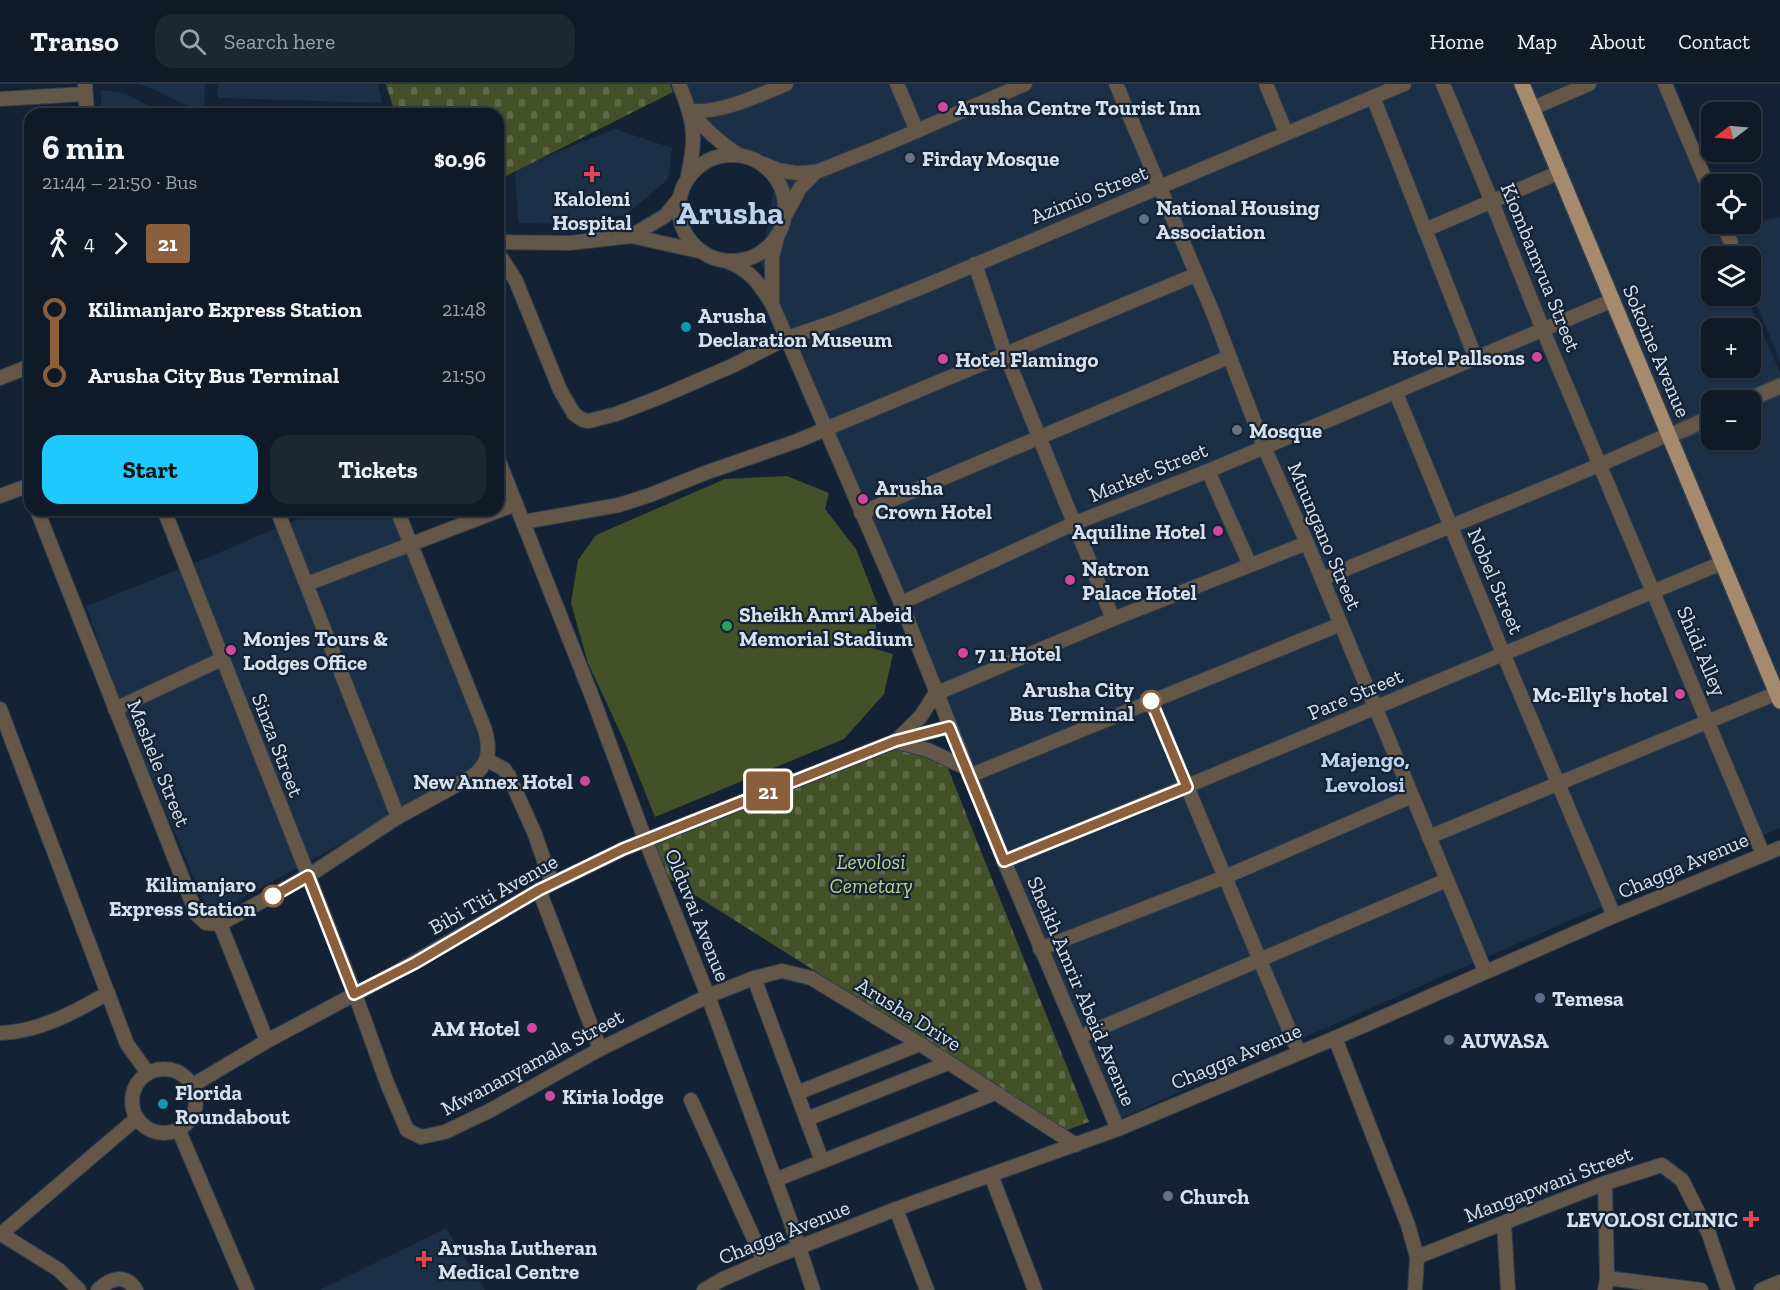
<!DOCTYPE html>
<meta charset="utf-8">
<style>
body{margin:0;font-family:"Zilla Slab",serif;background:#1c2734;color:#f1f3f6;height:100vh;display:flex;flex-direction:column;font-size:22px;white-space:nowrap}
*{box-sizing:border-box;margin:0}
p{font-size:20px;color:#9ba1a8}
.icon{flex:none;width:33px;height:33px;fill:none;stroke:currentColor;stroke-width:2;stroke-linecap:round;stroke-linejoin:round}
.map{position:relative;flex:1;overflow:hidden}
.panel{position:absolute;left:24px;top:24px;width:480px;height:408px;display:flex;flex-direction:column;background:#0e1a28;border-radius:18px;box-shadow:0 2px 4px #0004,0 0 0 2px #2e3845}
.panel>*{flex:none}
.badge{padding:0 12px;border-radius:4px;font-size:21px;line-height:39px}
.needle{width:39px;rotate:254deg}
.buttons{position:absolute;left:1701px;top:18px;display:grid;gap:12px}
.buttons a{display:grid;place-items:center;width:60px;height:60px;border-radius:12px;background:#0e1a28;box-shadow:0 2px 4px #0004,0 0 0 2px #2e3845;font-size:30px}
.map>.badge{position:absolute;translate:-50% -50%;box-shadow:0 0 0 3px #fff}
.legs{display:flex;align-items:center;gap:9px;height:66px;padding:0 18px;font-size:20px}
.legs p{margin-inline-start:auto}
.summary{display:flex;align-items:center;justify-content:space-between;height:102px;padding:0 18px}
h1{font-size:33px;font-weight:700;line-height:45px}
.cta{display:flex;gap:12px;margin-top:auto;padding:12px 18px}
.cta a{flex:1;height:69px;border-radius:18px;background:#1fc9fd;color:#111;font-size:24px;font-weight:700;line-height:69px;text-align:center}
.cta a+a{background:#1c2734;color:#f1f3f6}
ul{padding:0 18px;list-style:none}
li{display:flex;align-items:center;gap:21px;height:66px;font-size:22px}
li i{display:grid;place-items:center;width:9px;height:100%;margin:0 8px;background:currentColor}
li i::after{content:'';width:15px;height:15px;margin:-8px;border:4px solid;border-radius:50%;background:#0e1a28}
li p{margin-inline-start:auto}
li:first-child i{background:linear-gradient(#0000 50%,currentColor 0)}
li:last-child i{background:linear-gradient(currentColor 50%,#0000 0)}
header{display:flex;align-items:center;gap:36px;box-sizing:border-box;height:84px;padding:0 30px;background:#0e1a28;border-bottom:2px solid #2e3845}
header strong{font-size:28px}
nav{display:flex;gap:33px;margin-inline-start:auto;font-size:21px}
.search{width:420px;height:54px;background:#1c2734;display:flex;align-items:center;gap:15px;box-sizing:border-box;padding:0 21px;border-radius:18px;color:#9ba1a8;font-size:22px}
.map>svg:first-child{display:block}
.built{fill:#1b2f46;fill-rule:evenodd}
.grass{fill:#435028}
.cemetery{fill:url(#cemetery-stones)}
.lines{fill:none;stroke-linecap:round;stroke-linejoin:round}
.minor-casing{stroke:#2e3e4f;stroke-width:16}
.tertiary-casing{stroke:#2e3e4f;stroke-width:18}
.primary-casing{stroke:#2e3e4f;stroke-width:18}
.minor{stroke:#645748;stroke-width:14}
.tertiary{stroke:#645748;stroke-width:15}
.primary{stroke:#a68a6d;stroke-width:15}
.line-1-casing{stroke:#fff;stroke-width:14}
.line-1{stroke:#8b5e3c;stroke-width:9}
.hotel-dot{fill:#d1479c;stroke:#132335;stroke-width:2}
.worship-dot{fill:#6b7280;stroke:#132335;stroke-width:2}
.health-dot{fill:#e0444e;stroke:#132335;stroke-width:2}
.service-dot{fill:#5c6f8a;stroke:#132335;stroke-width:2}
.culture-dot{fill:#0f9aa8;stroke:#132335;stroke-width:2}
.leisure-dot{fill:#2e9e5b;stroke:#132335;stroke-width:2}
.stop-1-dot{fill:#fff;stroke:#8b5e3c;stroke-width:3}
.labels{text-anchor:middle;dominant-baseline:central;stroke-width:4.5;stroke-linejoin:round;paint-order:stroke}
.poi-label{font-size:21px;font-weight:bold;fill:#d6e1ed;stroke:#132335;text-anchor:start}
.street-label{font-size:21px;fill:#d6e1ed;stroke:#132335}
.stop-label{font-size:21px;font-weight:bold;fill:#d6e1ed;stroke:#132335;text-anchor:end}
.park-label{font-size:21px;font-style:italic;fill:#bbd28e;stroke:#132335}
.neighbourhood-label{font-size:22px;font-weight:bold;fill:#bdd2eb;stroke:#132335}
.town-label{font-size:33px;font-weight:bold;fill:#bdd2eb;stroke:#132335}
</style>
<header>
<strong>Transo</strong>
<div class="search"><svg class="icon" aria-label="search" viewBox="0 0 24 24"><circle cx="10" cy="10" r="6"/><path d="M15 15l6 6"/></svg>Search here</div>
<nav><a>Home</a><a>Map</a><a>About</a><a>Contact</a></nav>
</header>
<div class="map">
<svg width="1780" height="1206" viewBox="0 0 1780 1206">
<defs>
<pattern id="cemetery-stones" width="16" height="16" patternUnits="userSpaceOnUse" patternTransform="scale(1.5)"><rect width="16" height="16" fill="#435028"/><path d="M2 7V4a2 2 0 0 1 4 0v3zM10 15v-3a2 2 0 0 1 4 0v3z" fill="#5d6948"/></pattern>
</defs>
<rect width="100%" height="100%" fill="#132335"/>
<g class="built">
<polygon points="139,0 205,0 204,30 151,4"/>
<polygon points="218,0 378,0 382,19 218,14"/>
<path d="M683,0h979l49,125 1,15h5l13,32h-18v40h34l34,76v456l-659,290 -360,-854 14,-82 -83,-74zM1712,244h38v40h-38zM1712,316h38v40h-38z"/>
<polygon points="101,6 125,9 163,30 101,30"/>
<polygon points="615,45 672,64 668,95 626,131 568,140 518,139 515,85"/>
<polygon points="1780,133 1780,278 1751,206 1750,172 1737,172 1726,146"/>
<polygon points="318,426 397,426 496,674 210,832 119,617 86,522 183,484"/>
<polygon points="446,1144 485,1206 320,1206"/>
</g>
<polygon class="grass" points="787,392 829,409 825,425 856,465 877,519 875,565 893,570 884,610 844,655 655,733 626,661 588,579 571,519 578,476 596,451 725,395"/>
<g class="cemetery">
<polygon points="386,0 670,0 673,8 498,96 498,30 395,30"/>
<polygon points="894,657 947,682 1089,1038 1067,1046 652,784 644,764"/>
</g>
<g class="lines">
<defs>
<g id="minor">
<polyline points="85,0 87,30"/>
<path d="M679,0c15,35 18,53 9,91"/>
<polyline points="897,0 917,47"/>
<polyline points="1116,0 1213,229 1264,363 1307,459 1485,887"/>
<polyline points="1266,0 1286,49"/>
<polyline points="1443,0 1492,118 1543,246 1763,770"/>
<polyline points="1665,0 1712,112"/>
<polyline points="1373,13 1476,275"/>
<polyline points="0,15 85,10"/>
<polyline points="1533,24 1589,0"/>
<path d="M690,27c33,2 67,-15 96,-27"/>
<path d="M692,29c13,17 27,29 45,41"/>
<circle cx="732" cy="124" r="53"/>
<polyline points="764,80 778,86 796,89 816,88 884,61 1025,0"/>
<polyline points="786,130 800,104 816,88"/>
<polyline points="1723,140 1731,159"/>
<polyline points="1425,146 1560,88"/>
<polyline points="631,152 665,132 679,115"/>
<polyline points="498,158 570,159 631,152 699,167"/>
<polyline points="502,175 516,197 560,306 574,330 583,336 589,337 616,330 658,314 734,281 787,254 834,238 920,204 1404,0"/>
<path d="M727,177c24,10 32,22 45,43l129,299 103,258 114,268"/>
<polyline points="975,180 1005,269 1113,535"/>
<polyline points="772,218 772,173 777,154"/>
<polyline points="0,294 30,282"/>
<polyline points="1396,309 1503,569 1614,832"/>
<polyline points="498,375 593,615 645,755 708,912 790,1136 813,1206"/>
<polyline points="1208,387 1250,481"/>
<polyline points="0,412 30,401"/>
<path d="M37,426l160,405 9,8 14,1 88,-48 90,-59 75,-41c17,-13 17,-27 12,-46l-88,-220"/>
<polyline points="164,426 355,910 387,999 407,1046 421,1053 445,1048 491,1026 600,965 708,912 754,894 782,887 811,894 920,960 1076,1061"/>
<polyline points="277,426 398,733"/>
<polyline points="861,429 1229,273"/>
<polyline points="523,438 619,421 650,411 705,389 797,357 1195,191"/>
<path d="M1322,495c115,-49 233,-92 347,-145"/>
<polyline points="307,500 516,420"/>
<polyline points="901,519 1075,439 1208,387 1613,216"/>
<polyline points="1151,617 1299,969"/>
<polyline points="0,625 127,960 148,989"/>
<polyline points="115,625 222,575"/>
<polyline points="898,655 921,632 935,610 1113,535 1307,459"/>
<polyline points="898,658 928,666 966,684"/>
<polyline points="487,676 504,685 509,692 534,748 552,799"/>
<polyline points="969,692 1341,540"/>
<polyline points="1429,753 1777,609"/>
<path d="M1004,777c240,-97 478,-199 718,-298"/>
<polyline points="539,806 600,965"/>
<polyline points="220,840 267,957"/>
<polyline points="1040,865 1225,793 1412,712"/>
<polyline points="754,894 822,1077"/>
<path d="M0,949c39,-1 75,-21 108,-40"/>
<polyline points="1079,953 1447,796"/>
<polyline points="1335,954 1408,1141 1417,1173 1415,1206"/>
<circle cx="164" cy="1017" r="32"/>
<polyline points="193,1001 267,957 402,885 539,806 623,765 895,657 949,643"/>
<polyline points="797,1009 920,960"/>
<polyline points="691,1016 764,1177"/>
<polyline points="807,1035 948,979"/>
<polyline points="179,1047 247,1206"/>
<polyline points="991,1091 1035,1206"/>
<polyline points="775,1096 995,1009"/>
<polyline points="896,1125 927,1206"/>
<polyline points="1504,1139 1508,1206"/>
<polyline points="1,1150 59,1186 79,1206"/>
<polyline points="0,1151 137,1034"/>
<polyline points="1417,1173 1605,1099 1662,1081 1682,1096 1709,1150 1728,1206"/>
<polyline points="1607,1194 1701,1206"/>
<path d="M98,1206c12,-12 27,-17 38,0"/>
<polyline points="704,1206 723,1195 764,1177 896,1125 1118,1045 1335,954 1614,832 1780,764"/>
<polyline points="1605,1206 1607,1194 1605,1099"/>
<polyline points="1761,1206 1780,1198"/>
</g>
<g id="tertiary">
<polyline points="1748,316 1780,302"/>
<polyline points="1669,352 1712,333"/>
</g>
<polyline id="primary" points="1522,0 1780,617"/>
</defs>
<use href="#minor" class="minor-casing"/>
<use href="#tertiary" class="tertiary-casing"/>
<use href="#primary" class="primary-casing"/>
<use href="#minor" class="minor"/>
<use href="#tertiary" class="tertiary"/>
<use href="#primary" class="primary"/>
</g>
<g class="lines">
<defs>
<polyline id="line-1" points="273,812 308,792 354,910 415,879 539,806 623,765 895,657 949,643 1004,777 1187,703 1151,617"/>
</defs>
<use href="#line-1" class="line-1-casing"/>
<use href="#line-1" class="line-1"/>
</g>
<g class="hotel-dot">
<circle cx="943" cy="23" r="6"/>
<circle cx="1537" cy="273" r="6"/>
<circle cx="943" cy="275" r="6"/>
<circle cx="863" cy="415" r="6"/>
<circle cx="1218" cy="447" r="6"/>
<circle cx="1070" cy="496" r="6"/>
<circle cx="231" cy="566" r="6"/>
<circle cx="963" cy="569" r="6"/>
<circle cx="1680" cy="610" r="6"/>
<circle cx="585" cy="697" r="6"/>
<circle cx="532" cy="944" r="6"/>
<circle cx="550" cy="1012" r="6"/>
</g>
<g class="worship-dot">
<circle cx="910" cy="74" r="6"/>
<circle cx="1237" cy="346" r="6"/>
<circle cx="1168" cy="1112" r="6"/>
</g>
<g class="health-dot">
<path d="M589 81h6v6h6v6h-6v6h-6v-6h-6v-6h6z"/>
<path d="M1748 1126h6v6h6v6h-6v6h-6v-6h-6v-6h6z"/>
<path d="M421 1166h6v6h6v6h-6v6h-6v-6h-6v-6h6z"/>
</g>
<g class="service-dot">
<circle cx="1144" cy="135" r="6"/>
<circle cx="1540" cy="914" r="6"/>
<circle cx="1449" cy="956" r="6"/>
</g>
<g class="culture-dot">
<circle cx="686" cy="243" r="6"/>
<circle cx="163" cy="1020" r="6"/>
</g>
<circle class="leisure-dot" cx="727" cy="542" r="6"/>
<g class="stop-1-dot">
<circle cx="1151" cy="617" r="10"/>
<circle cx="273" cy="812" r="10"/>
</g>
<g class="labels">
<g class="poi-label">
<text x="955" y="23">Arusha Centre Tourist Inn</text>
<text x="922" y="74">Firday Mosque</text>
<text x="592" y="114" text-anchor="middle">Kaloleni<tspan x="592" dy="24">Hospital</tspan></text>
<text x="1156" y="123">National Housing<tspan x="1156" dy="24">Association</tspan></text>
<text x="698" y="231">Arusha<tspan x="698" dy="24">Declaration Museum</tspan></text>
<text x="1525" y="273" text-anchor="end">Hotel Pallsons</text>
<text x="955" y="275">Hotel Flamingo</text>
<text x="1249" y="346">Mosque</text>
<text x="875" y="403">Arusha<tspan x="875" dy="24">Crown Hotel</tspan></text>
<text x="1206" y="447" text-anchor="end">Aquiline Hotel</text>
<text x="1082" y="484">Natron<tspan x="1082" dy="24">Palace Hotel</tspan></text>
<text x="739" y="530">Sheikh Amri Abeid<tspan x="739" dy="24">Memorial Stadium</tspan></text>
<text x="243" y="554">Monjes Tours &amp;<tspan x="243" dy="24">Lodges Office</tspan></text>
<text x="975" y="569">7 11 Hotel</text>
<text x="1668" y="610" text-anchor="end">Mc-Elly's hotel</text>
<text x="573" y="697" text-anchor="end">New Annex Hotel</text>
<text x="1552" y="914">Temesa</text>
<text x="520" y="944" text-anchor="end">AM Hotel</text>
<text x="1461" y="956">AUWASA</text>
<text x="175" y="1008">Florida<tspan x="175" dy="24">Roundabout</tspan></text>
<text x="562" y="1012">Kiria lodge</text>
<text x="1180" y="1112">Church</text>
<text x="1738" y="1135" text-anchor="end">LEVOLOSI CLINIC</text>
<text x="438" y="1163">Arusha Lutheran<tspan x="438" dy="24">Medical Centre</tspan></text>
</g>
<g class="street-label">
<text transform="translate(1089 110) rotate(-22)">Azimio Street</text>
<text transform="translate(1541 183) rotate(68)">Kiombamvua Street</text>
<text transform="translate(1657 267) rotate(67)">Sokoine Avenue</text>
<text transform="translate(1148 388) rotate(-22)">Market Street</text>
<text transform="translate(1325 452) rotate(67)">Muungano Street</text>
<text transform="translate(1496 497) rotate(67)">Nobel Street</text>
<text transform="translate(1702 567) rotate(67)">Shidi Alley</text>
<text transform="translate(1355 610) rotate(-23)">Pare Street</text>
<text transform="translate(278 661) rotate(69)">Sinza Street</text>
<text transform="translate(159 679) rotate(68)">Mashele Street</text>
<text transform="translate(1683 781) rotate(-23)">Chagga Avenue</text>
<text transform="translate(493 810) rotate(-29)">Bibi Titi Avenue</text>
<text transform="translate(698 831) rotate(68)">Olduvai Avenue</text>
<text transform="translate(1082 907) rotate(67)">Sheikh Amrir Abeid Avenue</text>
<text transform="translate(909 930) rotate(32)">Arusha Drive</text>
<text transform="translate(1236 972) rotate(-23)">Chagga Avenue</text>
<text transform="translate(532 978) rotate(-28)">Mwananyamala Street</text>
<text transform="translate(1548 1100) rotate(-21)">Mangapwani Street</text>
<text transform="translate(784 1148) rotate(-22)">Chagga Avenue</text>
</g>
<g class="stop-label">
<text x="1134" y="605">Arusha City<tspan x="1134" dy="24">Bus Terminal</tspan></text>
<text x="256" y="800">Kilimanjaro<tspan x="256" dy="24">Express Station</tspan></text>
</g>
<g class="park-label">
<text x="871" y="777">Levolosi<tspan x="871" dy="24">Cemetary</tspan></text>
</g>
<g class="neighbourhood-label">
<text x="1365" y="675">Majengo,<tspan x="1365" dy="25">Levolosi</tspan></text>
</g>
<g class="town-label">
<text x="730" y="128">Arusha</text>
</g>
</g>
</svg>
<div class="buttons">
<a><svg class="needle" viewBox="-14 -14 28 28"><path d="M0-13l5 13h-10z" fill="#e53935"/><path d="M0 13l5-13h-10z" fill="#9ba1a8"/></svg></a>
<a><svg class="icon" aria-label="locate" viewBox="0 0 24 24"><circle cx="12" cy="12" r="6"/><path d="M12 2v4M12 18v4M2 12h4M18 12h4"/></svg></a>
<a><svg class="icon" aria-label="layers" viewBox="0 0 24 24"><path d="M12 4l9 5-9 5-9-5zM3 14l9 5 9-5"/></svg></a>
<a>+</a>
<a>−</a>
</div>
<b class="badge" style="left:768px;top:707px;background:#8b5e3c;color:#fff">21</b>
<section class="panel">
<div class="summary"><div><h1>6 min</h1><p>21:44 – 21:50 · Bus</p></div><b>$0.96</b></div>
<div class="legs"><svg class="icon" aria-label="walk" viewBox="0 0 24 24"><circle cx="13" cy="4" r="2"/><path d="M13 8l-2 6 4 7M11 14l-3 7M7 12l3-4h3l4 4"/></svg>4<svg class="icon" aria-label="forward" viewBox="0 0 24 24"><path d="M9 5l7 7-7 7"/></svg><b class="badge" style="background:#8b5e3c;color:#fff">21</b></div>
<ul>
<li><i style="color:#8b5e3c"></i><b>Kilimanjaro Express Station</b><p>21:48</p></li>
<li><i style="color:#8b5e3c"></i><b>Arusha City Bus Terminal</b><p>21:50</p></li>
</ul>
<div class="cta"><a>Start</a><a>Tickets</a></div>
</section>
</div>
